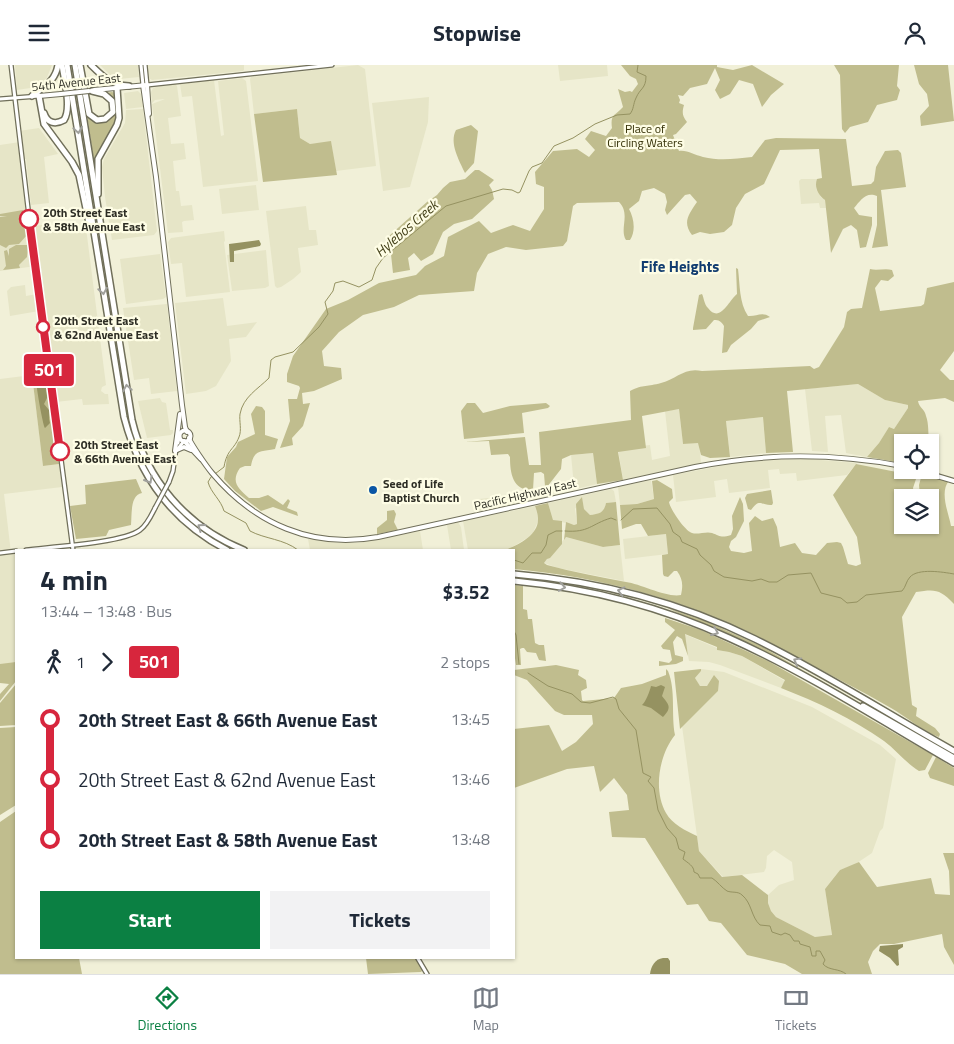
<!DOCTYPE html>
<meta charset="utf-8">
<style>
body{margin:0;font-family:"Titillium Web",sans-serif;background:#f2f2f3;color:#1f2937;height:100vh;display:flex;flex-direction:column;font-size:19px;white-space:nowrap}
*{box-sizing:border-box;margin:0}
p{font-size:16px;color:#747a83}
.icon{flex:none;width:28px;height:28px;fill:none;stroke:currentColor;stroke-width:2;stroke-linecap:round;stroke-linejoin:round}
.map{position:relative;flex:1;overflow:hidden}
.details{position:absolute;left:15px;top:484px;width:500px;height:410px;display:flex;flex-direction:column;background:#fff;border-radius:0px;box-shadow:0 1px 4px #0004}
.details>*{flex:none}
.badge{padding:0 10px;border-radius:4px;font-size:18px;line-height:32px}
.buttons{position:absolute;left:894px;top:369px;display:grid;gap:10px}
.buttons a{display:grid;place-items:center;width:45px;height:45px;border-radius:0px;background:#fff;box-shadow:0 1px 4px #0004;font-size:25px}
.map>.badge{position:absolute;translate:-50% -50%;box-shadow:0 0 0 2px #fff}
.legs{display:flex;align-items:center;gap:8px;height:55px;padding:0 25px;font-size:16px}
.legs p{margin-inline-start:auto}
.overview{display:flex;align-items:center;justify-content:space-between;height:85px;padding:0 25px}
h1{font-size:28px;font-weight:700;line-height:38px}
.button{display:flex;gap:10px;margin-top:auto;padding:10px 25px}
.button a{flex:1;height:58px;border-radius:0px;background:#0b8043;color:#fff;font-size:20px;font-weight:700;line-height:58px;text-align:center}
.button a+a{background:#f2f2f3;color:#1f2937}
ul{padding:0 25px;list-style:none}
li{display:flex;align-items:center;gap:18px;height:60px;font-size:19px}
li i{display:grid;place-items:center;width:8px;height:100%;margin:0 6px;background:currentColor}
li i::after{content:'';width:12px;height:12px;margin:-6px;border:4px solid;border-radius:50%;background:#fff}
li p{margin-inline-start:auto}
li:first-child i{background:linear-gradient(#0000 50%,currentColor 0)}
li:last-child i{background:linear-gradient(currentColor 50%,#0000 0)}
header{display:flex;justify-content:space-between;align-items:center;height:65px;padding:0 25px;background:#fff;font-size:22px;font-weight:700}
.dock{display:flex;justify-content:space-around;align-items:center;height:70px;border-top:1px solid #e0e1e3;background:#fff;font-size:14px;color:#747a83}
.dock a{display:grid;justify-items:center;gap:2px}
.dock .current{color:#0b8043}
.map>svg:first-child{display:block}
.built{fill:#e6e5c7}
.green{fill:#c0bd8e}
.water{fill:#959261}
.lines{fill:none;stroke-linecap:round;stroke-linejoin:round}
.stream{stroke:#959261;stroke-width:1}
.secondary-casing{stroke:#706f5a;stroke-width:5.5}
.primary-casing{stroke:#706f5a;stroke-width:6}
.motorway-casing{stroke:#706f5a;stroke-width:8}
.secondary{stroke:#fff;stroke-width:3}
.primary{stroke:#fff;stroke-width:4}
.motorway{stroke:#fff;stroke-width:5}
.secondary-bridge-casing{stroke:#706f5a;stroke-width:5.5;stroke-linecap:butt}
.primary-bridge-casing{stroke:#706f5a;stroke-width:6;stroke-linecap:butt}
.secondary-bridge{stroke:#fff;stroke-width:3}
.primary-bridge{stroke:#fff;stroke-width:4}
.oneway{stroke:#a0a09c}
.line-1-casing{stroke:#fff;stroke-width:11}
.line-1{stroke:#d7263d;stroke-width:8}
.stop-1-dot{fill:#fff;stroke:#d7263d;stroke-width:2.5}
.poi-dot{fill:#0b56a5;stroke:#fefde5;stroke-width:2}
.labels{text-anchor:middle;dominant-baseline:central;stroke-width:4.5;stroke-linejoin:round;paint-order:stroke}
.street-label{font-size:12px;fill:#2d2d24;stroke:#fefde5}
.park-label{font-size:12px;fill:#312d03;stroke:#fefde5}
.stop-label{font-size:12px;font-weight:bold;fill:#2d2d24;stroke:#fefde5;text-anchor:start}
.poi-label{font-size:12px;font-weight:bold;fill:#2d2d24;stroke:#fefde5;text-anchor:start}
.water-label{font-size:14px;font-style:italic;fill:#413e16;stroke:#fefde5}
.quarter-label{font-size:15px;font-weight:bold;fill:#123d70;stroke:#fefde5}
</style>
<header><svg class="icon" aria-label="menu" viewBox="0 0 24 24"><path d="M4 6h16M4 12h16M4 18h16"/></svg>Stopwise<svg class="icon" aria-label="person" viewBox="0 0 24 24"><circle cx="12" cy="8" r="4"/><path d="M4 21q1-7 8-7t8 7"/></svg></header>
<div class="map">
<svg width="954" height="909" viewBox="0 0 954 909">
<rect width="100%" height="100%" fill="#f1f0d8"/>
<g class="built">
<polygon points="15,0 52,0 46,15 37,22 17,25"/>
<polygon points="100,0 138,0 139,12 119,14 111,11"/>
<polygon points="147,0 244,0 244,5 243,6 152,15 149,13"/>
<polygon points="358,0 365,4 376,101 336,106 331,77 310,79 300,73 297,44 254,49 250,14 251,12"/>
<polygon points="558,0 607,0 608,11 560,16"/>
<polygon points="242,13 246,16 258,116 203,122 192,31 182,32 180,19 214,15 221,71 224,70 218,16"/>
<polygon points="175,19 177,21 181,51 168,53 171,79 184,78 186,94 173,96 176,126 179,126 181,141 192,140 194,155 184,156 182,157 183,167 168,168 152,39 165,34 155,35 152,38 151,27 153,23 156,22"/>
<polygon points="138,26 141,29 143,42 126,44 124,28"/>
<polygon points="429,32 428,57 410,122 383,126 372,38"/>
<polygon points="143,44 157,166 154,170 112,175 105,132 102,102 104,94 125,58 126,45"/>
<polygon points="39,63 58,89 44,92 49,138 31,140 26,94 22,94 36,201 0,206 0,80 20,77 19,66"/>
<polygon points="801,114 817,114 816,124 821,132 825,135 826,143 820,143 819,138 801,139 799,116"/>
<polygon points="256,120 259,145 222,149 219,124"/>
<polygon points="306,141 309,165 316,165 318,180 298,183 301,207 293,214 281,222 277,223 275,221 266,146"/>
<polygon points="51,159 52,166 86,163 106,320 102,322 101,326 105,329 108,329 109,339 83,340 82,334 56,337 34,161"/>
<polygon points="224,166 225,176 224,177 230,227 186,232 182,198 171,199 168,177 171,173"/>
<polygon points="266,185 269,221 265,223 232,226 227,190"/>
<polygon points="160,189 166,232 163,234 126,239 120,194"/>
<polygon points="25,220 26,231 37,229 39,246 10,251 7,226 11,222"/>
<polygon points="223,233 227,261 257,257 246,272 229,274 231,296 216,321 206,326 186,329 175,238"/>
<polygon points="167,239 177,326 151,329 149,313 134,315 123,243"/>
<polygon points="32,310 43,401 59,399 62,422 4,429 11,488 16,488 16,602 0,604 0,314"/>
<polygon points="858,319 885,335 908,340 908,343 894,364 889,362 879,378 867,392 846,388 841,350 825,351 828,387 812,386 805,324"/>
<polygon points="160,333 162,337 166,338 170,365 173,365 173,368 171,370 147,373 138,336"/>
<polygon points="679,344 683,379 699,377 701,398 623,415 618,384 650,380 652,395 670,391 665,346"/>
<polygon points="763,352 766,388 730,392 726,356"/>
<polygon points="593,388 597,419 576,424 574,421 571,390"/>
<polygon points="809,394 857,398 847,410 797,416 796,408 780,409 779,404 768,405 770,423 729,428 727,414 714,416 716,432 676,437 673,410 746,396"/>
<polygon points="651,415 654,434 637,439 620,440 618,422"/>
<polygon points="611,424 614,426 616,437 606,438 605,445 600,449 590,450 584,444 582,433 575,444 577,459 574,460 553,455 548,438"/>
<polygon points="545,427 546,431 480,446 479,434"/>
<polygon points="535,441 539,454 532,470 514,481 505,485 468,485 463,456"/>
<polygon points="458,457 461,462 464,485 451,485 447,460"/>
<polygon points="420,466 423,485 310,485 308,474 341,478 358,478"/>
<polygon points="666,469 668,489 625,494 623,474"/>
<polygon points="566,472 603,482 620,480 624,516 558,503 544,498"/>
<polygon points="684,569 717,583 717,585 729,587 742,591 785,616 781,623 720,600 709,597 689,596"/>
<polygon points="701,604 724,607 812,642 880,680 896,694 883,763 880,766 872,788 854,800 840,805 825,824 832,871 815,872 776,852 771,846 768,838 768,830 779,820 794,815 792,797 774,785 767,791 766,803 764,807 723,812 699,786 682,661 718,626 715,611 707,621 700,621 699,620 695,613 701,606"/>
</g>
<g class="green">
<path d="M621,0h96v2l16,3 19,-5 32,19 -13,11 -9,12 -9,-23 -14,-4 -9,14 -10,5 -5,-9 5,-10 -5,-12 -8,16 -17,4 -7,8 -5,-1 2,5 -1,3 5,2c-2,7 -2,11 3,17l-11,12 -3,1 6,16c9,-1 15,4 24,6 16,4 32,2 49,0l13,-17 11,-2 70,1 6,47 19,-2 3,-3 2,-14 9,-16 13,-1 3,3 5,34 -25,3 7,56 -16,2 5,-23v-29c-11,-5 -17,5 -23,12l5,7 13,2v8l-6,22 -6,1 -3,-18 -6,-5 -8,4 -12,24 -6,-53c-7,-5 -11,-13 -8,-21l5,-1 -3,-29 -39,1 -16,34 -19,10 -9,14 -4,17 -8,7 -14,2 -10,-2 -8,3c-10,-13 -3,-21 5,-33l-7,-8 -5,1 -18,20 -2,-5 2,-8 -2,-8 -11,-6 -12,3 -3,10 -10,8c5,9 7,22 1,31h-4c-7,-11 5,-26 -7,-38l-42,1 -4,3 -6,35 -4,5 -37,4 -20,-3 -18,7 -11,19 -3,18 -55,4 -25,12 -31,8 -24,17 -17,19 2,15 17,2 1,11 -28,12 -12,2 1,11 7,-1 -7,23 -11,12 1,7 -13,3 10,-27 -2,-22h9l3,-11 -1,-2 -12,-4v-8l6,-18 33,-47 22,-9 31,-17 37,-8 9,-9 19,-10 4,-19 31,-16 12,12 22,-8 17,6 14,-22v-22l-8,-3 -1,-12 18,-21 24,-2 12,8 6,-7 -10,-11 6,-8 15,5 6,-8c-2,-14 3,-12 11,-21l-5,-18 7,3 5,-1 2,1 6,-8 -2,-5 -6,-3z"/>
<polygon points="834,0 899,0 897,21 900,25 897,35 877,40 868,57 850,62 845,68 842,64 840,10"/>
<polygon points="914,0 948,0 954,56 921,61 920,51 929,41 927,29 919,19"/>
<path d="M112,27l3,1 2,23 -2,8 -18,30 -2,14 -8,-53 19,6c13,-8 12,-21 -1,-28z"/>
<polygon points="297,44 300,73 310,79 331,76 337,110 263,117 254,49"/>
<path d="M471,60l7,6 -4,32 -9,10c-6,-13 -16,-30 -9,-43z"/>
<polygon points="475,105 479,105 494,115 489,120 492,125 494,134 472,154 454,159 443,167 433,189 421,196 414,188 408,193 410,205 393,208 389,171 427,137 437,130 443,123 450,117 465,114"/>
<polygon points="23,145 25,148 27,170 19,179 9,180 6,183 0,180 0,152 7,151 0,151 0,149"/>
<polygon points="16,180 28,180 27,192 19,200 20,203 3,205 6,201 4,186 7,185 9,191 9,184"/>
<path d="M736,203l2,1c2,15 1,34 10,47 8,1 14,-5 22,1l-12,4 -7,8 -20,16 -4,7 -5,1 2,-27c-3,-5 -5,-6 -10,-6l-8,9 -13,1v-2l6,-33 3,-1c2,4 2,10 6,14 12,16 21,-8 29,-14z"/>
<path d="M870,204c7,2 15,-1 22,1l2,6 -6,5 -7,-1 -6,8 5,23 41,-5 3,-2 3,-16 27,-6v69l-14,19 10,10h4v22l-9,-4 -27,3c1,7 7,8 8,15 3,8 2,18 3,26l-27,1v20l-35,-6 12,-14 10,-16 5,2 14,-21v-3l-23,-5 -27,-16 -71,7 6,61 -27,1 -3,-36 -37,4 4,36 -20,1 -9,-3 -3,-12 -15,1 -4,-35 -37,7 4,32 -28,4 5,28 -26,4 -4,-31 -22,2 -9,4 -1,10 -14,18 -2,-1 -1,-12 -3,-2 -7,1 -1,17c-20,1 -23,-16 -23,-33l-2,-3 -17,1 -2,-14 -24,1 60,-5 4,28h12l-2,-33 92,-12 -1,-29c14,-7 17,-4 31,-8 16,-4 23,-16 41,-12l108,-5 4,3 5,-2 25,-40 3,-15 4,-3 11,-1z"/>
<polygon points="47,308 59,399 43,401 32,310"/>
<polygon points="467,338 475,338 483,348 510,341 546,338 550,341 548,343 522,348 524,368 464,374 461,346"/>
<path d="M256,341l6,1 3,4v24l13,4 -3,10c-15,3 -21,0 -24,17h-6l-5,2c-10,14 -1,21 9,30h10l9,-3 15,10 5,-6 2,2 -3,7 10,4 1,4 -25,-9 -12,4 -26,-20 -11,-12 3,-22 9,-10 2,-5 17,-8 -4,-20z"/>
<path d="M856,399l61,12 -4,12 2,9h-13v28h13l-3,7h6l2,-7h10l1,-12 -1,-16 -10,-1 -1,-11 3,-11 27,7c-10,11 0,33 2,45h3v78c-14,-15 -19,-15 -38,-12l-14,25 10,88 5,3 -1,8 19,12 5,6 -1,3c-15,-5 -34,-21 -48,-29 -31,-18 -63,-34 -94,-51 -88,-50 -183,-79 -283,-88v-19h-9c13,-5 34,-15 33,-32 0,-4 -2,-9 -3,-12l13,-3 5,17 9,1v23l-12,14 -3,1 -3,4 3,2c26,7 53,12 79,17 15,2 41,16 55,13 2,-9 2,-16 -4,-24h-3l-6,6 -4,-1 -1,-2 -1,-19 6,-1 -2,-20 -18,2 -7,-12h-5l-14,5 -2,-24 17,-1 17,-5 -2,-18 5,-1 15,9 1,9 -4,4c1,7 16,29 23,31 6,2 14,-2 20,0 8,3 9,5 19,2l2,-6 -1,-13 8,-19 3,7 1,17 -8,16 -5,4 -2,6 2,4 13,2 8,-2 -3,-28 6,-7 7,5 11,-3 4,9 3,20 15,-4 7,10 14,2 11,-12 10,-1 4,1 2,4 5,17 8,2 5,-2 -4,-27 -24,-42z"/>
<path d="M136,414l6,14c-12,2 -10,21 -11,32l-22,5 -3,6 -30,3 -6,-33 16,-2 -1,-19z"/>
<path d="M771,425l2,13 -1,2c-11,1 -12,-8 -21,5l-3,-1 -3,-11 2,-4z"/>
<path d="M582,432l2,12 6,6c9,-1 14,-2 16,-12l10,-1 4,43 -17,2 -37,-10 -2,3 2,-18 8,3 3,-1 -1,-20z"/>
<polygon points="394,445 396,449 394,457 398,465 377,469 377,463 387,455 387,446"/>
<polygon points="514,520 523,521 523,544 527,545 528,554 532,554 535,578 539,580 544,580 546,596 539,595 536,588 527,587 524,583 522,583 520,584 521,600 516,600 514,586"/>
<polygon points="667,543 705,556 759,580 883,651 756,582"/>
<path d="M665,553l36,12 67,31 165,94 -8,15 -6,1c-13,-8 -23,-21 -35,-30 -31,-22 -67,-39 -103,-53l4,-8 -43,-24 -13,-4 -12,-2v-3l-32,-13 3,22 -6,-17 -5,-3 -4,6 2,13 8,2v4l-7,3 -17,2v-5l10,2 3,-3 -2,-10 -7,-1 -2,-3 14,-16 -10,-8z"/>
<polygon points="16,597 16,616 0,636 0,629 9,619 0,618 0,599"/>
<path d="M556,600l23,5 -1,5 8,5 1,8 -6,3 1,9 1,1 31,-3 7,-10 21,-4 24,-9v-6l2,2c8,19 3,44 7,64 -16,20 -22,55 -9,78 6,11 20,18 31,23l2,15 23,26 20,-2 26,20v8l3,8 5,6 39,20 17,-2 -7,-46 15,-19 19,-8 18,25 54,-9 4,16 15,1 -1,-24 -6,-18h11v112l-10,-18 -2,-13 -48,10h-14l-7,7 -5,11 4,12h-70l-17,-10 -38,-9 -26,-32 -12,-2 -11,-17 -11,1 -42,-67 -33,-1 -3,-25 20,-2 -2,-15 -13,-17 -14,14 -6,-26 -27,3 -53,19v-59l35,-4 13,26 14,-9 17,-18 -1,-9h-28l-9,-4 -28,-31 -13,-5v-5z"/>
<polygon points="701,604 701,606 695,613 700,621 707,621 714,610 719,616 718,626 680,664 674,607"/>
<polygon points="16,619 16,660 0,661 0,638"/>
<polygon points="16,662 16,740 0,750 0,663"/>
<polygon points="936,692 954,703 954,721 930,713 928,708"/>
<polygon points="16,746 16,892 79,893 82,909 0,909 0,757"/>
<polygon points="366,893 416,893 423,905 421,907 368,909"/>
</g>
<g class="water">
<polygon points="259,175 261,179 260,181 234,186 234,197 230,197 229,179"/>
<path d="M36,312h7l3,2 1,19 -3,6 5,6v9l1,4 -5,5c-2,-2 -10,-47 -9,-51z"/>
<path d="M661,620l4,2 -3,9c6,8 11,11 1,21l-12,-9 -9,-3c3,-2 8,-14 9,-19l5,1z"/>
<polygon points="903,879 903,882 898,885 899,900 897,901 890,893 879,886 880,881"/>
<path d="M663,893h5l2,3v13h-20c1,-8 5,-15 13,-16z"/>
</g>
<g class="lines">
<g class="stream">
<path d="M621,455l12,-11 24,-1 13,16 3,8 7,5 2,5 15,7 3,6 11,10 3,6 10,6 28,4 9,-2 8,3h8l11,-7 23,-2 10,20 20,5 6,5 10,-1 9,-7 36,-4c4,-4 4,-10 8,-14 8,-9 33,-5 44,-3"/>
<path d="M565,466c24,2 26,-7 46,-13l5,2"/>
<path d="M298,485c-14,-11 -33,-11 -48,-19l-4,-8 -22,-12c-3,-11 -13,-18 -16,-29l3,-5 13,-10c3,-18 10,-17 15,-30 3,-7 0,-16 1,-23 3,-17 18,-25 29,-36l2,-18 4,-3 18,-5 26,-25 9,-13 -3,-12 8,-11 2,-8 8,-2 16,6 13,-7 4,-12 7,-10 63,-52 57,-17 9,1 6,3 2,-1 9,-21 3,-4 10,-4 12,-17 19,-8 22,-14 22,-9 13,-1c4,-5 3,-10 6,-16 4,-10 10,-9 10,-22l-9,-4 1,-7"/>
<polyline points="514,495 523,498 532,488 541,488 546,480 548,470 556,466 562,466"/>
<polyline points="514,566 516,570 519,599"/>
<path d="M528,608l20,13 24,8 9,8 9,1 23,-6 3,2 3,10 17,21 7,43 8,4 -3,4 6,7 4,22 9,18 9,10 3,11 6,3 -2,7c5,4 11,7 11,13l4,2 2,4h12c5,3 10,10 15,13 5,2 11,0 15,4 10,8 9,22 18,30l10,1 2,6 9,3 4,-2 5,2 4,6h5l1,3 10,3 2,9h4v-5h4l5,9 -2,4c6,7 16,4 23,10"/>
</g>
<defs>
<g id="secondary">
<polyline points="11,0 28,143 73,485"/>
<polyline points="141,0 143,20"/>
<polyline points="145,0 147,20 332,0"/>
<polyline points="0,34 39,31"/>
<polyline points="178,378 179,371"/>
<polyline points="177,385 184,376"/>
<polyline points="169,417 173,406 176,384"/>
<path d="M26,485c24,-3 97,-7 114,-20 7,-5 11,-14 15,-22"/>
<polyline points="0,488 16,486"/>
<polyline points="417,892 427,909"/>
</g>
<g id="primary">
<polyline points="143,20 156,112 182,340 185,362 187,367"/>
<polyline points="94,25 147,20 149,49"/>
<polyline points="39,31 61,29"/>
<circle cx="185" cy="371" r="5.5"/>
<path d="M189,373c1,5 18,29 23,35 43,51 100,76 166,64l317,-70c69,-14 138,-14 207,-1"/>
<polyline points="184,376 201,394"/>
<polyline points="177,385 184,382 191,385"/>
<polyline points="175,386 180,349"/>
<polyline points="917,405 954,416"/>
</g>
<g id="motorway">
<path d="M67,0l57,352c15,59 49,105 103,133"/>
<path d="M75,0l57,355c14,60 55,107 112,130"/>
<polyline points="80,0 89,49 97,55 105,54 113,47 112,36 104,29 92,26"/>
<path d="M91,0c12,12 20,20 38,21"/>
<path d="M32,31c12,-10 23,-14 26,-31"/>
<polyline points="39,31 44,59 72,97 79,110 89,158"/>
<path d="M44,48c3,10 11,12 20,7 8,-12 0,-41 -2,-55"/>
<polyline points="98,129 98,94 117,60 119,53 117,23"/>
<path d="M514,509c83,7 166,28 241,65 68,33 133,75 199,112"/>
<path d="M514,516c73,7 148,26 215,57 78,35 151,82 225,125"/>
<polyline points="863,641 954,693"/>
</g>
</defs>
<use href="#secondary" class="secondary-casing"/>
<use href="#primary" class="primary-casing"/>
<use href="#motorway" class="motorway-casing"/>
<use href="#secondary" class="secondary"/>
<use href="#primary" class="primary"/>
<use href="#motorway" class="motorway"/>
<defs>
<polyline id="secondary-bridge" points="155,443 169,417"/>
<polyline id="primary-bridge" points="61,29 89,26"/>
</defs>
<use href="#secondary-bridge" class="secondary-bridge-casing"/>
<use href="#primary-bridge" class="primary-bridge-casing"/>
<use href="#secondary-bridge" class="secondary-bridge"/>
<use href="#primary-bridge" class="primary-bridge"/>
</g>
<defs><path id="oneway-chevron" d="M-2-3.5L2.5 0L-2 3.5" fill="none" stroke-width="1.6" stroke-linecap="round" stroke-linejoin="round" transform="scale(1.25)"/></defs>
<g class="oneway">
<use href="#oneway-chevron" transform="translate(78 65) rotate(81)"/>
<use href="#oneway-chevron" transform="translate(103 226) rotate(81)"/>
<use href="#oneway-chevron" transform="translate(127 323) rotate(-99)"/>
<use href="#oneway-chevron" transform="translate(149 415) rotate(60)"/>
<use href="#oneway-chevron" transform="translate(201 462) rotate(-144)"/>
<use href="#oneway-chevron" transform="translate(562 522) rotate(10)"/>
<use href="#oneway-chevron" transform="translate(621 526) rotate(-166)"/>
<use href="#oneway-chevron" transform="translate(715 567) rotate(23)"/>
<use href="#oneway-chevron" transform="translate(797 596) rotate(-151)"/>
</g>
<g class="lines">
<defs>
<polyline id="line-1" points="29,154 60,386"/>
</defs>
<use href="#line-1" class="line-1-casing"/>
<use href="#line-1" class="line-1"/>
</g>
<g class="stop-1-dot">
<circle cx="29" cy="154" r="9"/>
<circle cx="43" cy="262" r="6"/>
<circle cx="60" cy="386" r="9"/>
</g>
<circle class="poi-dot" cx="373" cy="425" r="5"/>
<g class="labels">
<g class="street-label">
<text transform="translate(76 17) rotate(-6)">54th Avenue East</text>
<text transform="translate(525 429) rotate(-13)">Pacific Highway East</text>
</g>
<g class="park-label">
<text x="645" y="63">Place of<tspan x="645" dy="14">Circling Waters</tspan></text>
</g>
<g class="stop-label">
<text x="43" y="147">20th Street East<tspan x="43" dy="14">&amp; 58th Avenue East</tspan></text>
<text x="54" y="255">20th Street East<tspan x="54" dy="14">&amp; 62nd Avenue East</tspan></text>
<text x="74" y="379">20th Street East<tspan x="74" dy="14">&amp; 66th Avenue East</tspan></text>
</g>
<g class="poi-label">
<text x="383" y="418">Seed of Life<tspan x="383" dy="14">Baptist Church</tspan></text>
</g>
<g class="water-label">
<text transform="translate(406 163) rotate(-41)">Hylebos Creek</text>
</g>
<g class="quarter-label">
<text x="680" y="201">Fife Heights</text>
</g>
</g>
</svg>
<div class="buttons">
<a><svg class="icon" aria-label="locate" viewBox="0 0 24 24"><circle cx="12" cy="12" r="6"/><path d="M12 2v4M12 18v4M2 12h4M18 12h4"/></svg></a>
<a><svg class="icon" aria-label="layers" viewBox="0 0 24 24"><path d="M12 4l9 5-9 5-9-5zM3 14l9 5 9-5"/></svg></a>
</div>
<b class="badge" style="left:49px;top:305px;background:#d7263d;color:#fff">501</b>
<section class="details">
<div class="overview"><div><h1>4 min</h1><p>13:44 – 13:48 · Bus</p></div><b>$3.52</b></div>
<div class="legs"><svg class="icon" aria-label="walk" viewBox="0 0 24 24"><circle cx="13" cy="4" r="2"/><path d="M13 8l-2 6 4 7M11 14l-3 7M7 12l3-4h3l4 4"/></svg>1<svg class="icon" aria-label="forward" viewBox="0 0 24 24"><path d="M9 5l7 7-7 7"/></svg><b class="badge" style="background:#d7263d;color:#fff">501</b><p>2 stops</p></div>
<ul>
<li><i style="color:#d7263d"></i><b>20th Street East &amp; 66th Avenue East</b><p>13:45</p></li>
<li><i style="color:#d7263d"></i><span>20th Street East &amp; 62nd Avenue East</span><p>13:46</p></li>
<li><i style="color:#d7263d"></i><b>20th Street East &amp; 58th Avenue East</b><p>13:48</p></li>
</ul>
<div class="button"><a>Start</a><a>Tickets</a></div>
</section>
</div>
<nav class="dock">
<a class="current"><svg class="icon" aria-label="directions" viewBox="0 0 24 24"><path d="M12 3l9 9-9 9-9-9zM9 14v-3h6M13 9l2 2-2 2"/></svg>Directions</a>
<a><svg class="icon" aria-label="map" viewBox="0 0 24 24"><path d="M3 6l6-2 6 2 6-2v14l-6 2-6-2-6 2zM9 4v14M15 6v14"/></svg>Map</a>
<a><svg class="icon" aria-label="tickets" viewBox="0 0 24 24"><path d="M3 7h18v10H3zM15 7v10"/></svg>Tickets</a>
</nav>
